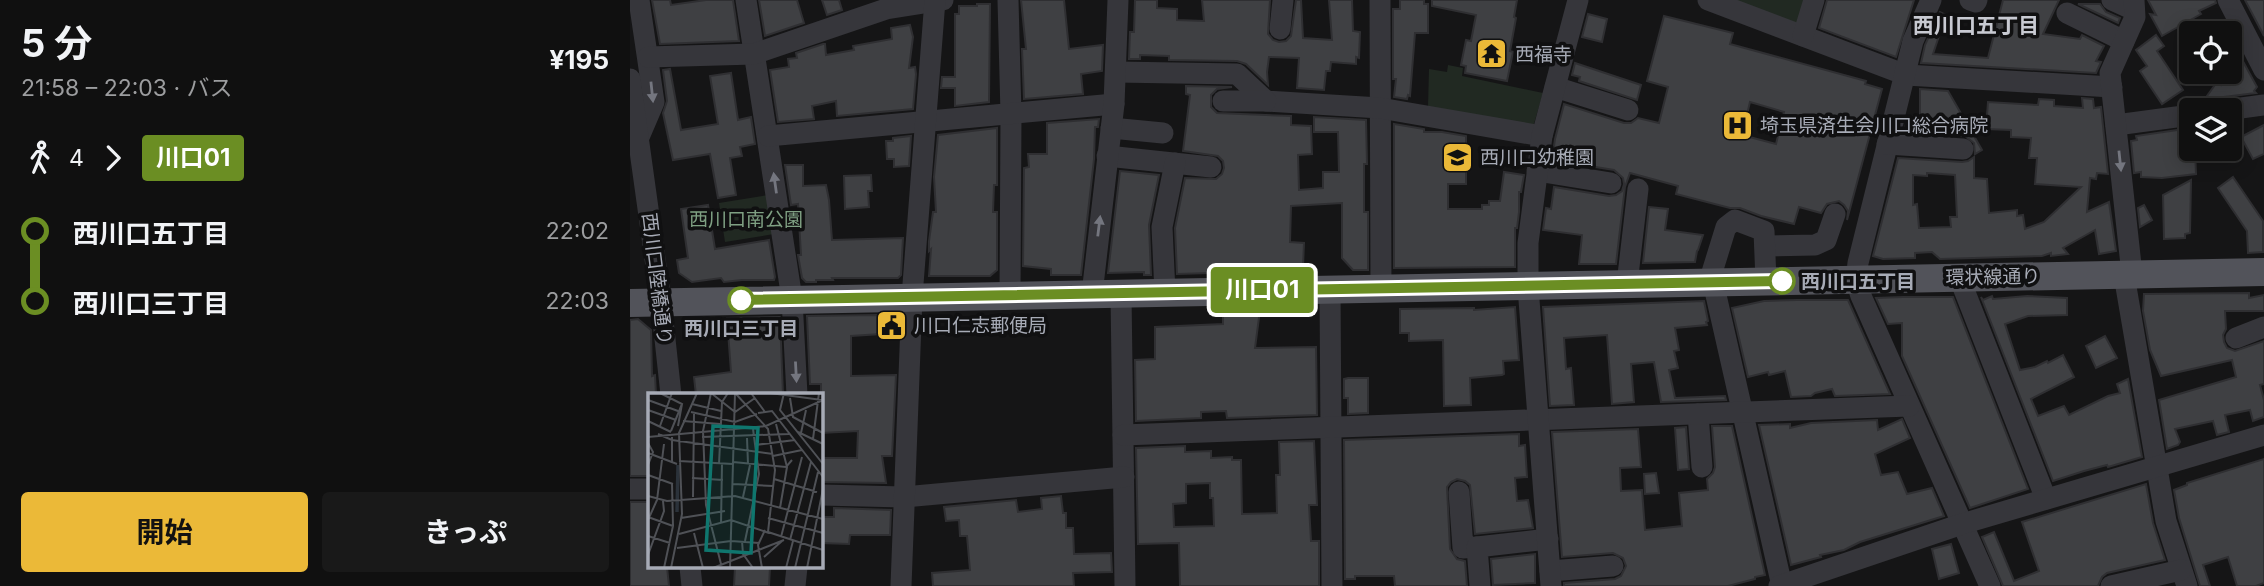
<!DOCTYPE html>
<html lang="ja">
<meta charset="utf-8">
<style>
body{margin:0;font-family:Inter,"Noto Sans JP",sans-serif;background:#191919;color:#f1f3f6;height:100vh;display:flex;flex-direction:column;font-size:26px;white-space:nowrap}
*{box-sizing:border-box;margin:0}
p{font-size:23px;color:#9c9d9f}
.icon{flex:none;width:38px;height:38px;fill:none;stroke:currentColor;stroke-width:2;stroke-linecap:round;stroke-linejoin:round}
.map{position:relative;flex:1;overflow:hidden}
.side{display:flex;flex-direction:column;background:#101010;width:630px}
.side>*{flex:none}
.badge{padding:0 14px;border-radius:5px;font-size:24px;line-height:46px}
.tools{position:absolute;left:1549px;top:21px;display:grid;gap:14px}
.tools a{display:grid;place-items:center;width:63px;height:63px;border-radius:7px;background:#101010;box-shadow:0 4px 18px #0003,0 0 0 2px #303030;font-size:35px}
.map>.badge{position:absolute;translate:-50% -50%;box-shadow:0 0 0 4px #fff}
.legs{display:flex;align-items:center;gap:10px;height:77px;padding:0 21px;font-size:23px}
.legs p{margin-inline-start:auto}
.headline{display:flex;align-items:center;justify-content:space-between;height:119px;padding:0 21px}
h1{font-size:38px;font-weight:700;line-height:52px}
.primary-button{display:flex;gap:14px;margin-top:auto;padding:14px 21px}
.primary-button a{flex:1;height:80px;border-radius:7px;background:#ebb938;color:#111;font-size:28px;font-weight:700;line-height:80px;text-align:center}
.primary-button a+a{background:#191919;color:#f1f3f6}
ul{padding:0 21px;list-style:none}
li{display:flex;align-items:center;gap:24px;height:70px;font-size:26px}
li i{display:grid;place-items:center;width:10px;height:100%;margin:0 9px;background:currentColor}
li i::after{content:'';width:18px;height:18px;margin:-9px;border:5px solid;border-radius:50%;background:#101010}
li p{margin-inline-start:auto}
li:first-child i{background:linear-gradient(#0000 50%,currentColor 0)}
li:last-child i{background:linear-gradient(currentColor 50%,#0000 0)}
main{display:flex;flex:1;min-height:0}
.map>svg:first-child{display:block}
.green{fill:#212922}
.building{fill:#3f4043;stroke:#2f2f32;stroke-width:2;fill-rule:evenodd}
.lines{fill:none;stroke-linecap:round;stroke-linejoin:round}
.minor{stroke:#36363b;stroke-width:21}
.major{stroke:#52535a;stroke-width:28}
.oneway{fill:#74767f}
.line-1-casing{stroke:#fff;stroke-width:16}
.line-1{stroke:#6b8e23;stroke-width:10}
.stop-1-dot{fill:#fff;stroke:#6b8e23;stroke-width:3.5}
.labels{text-anchor:middle;dominant-baseline:central;stroke-width:7;stroke-linejoin:round;paint-order:stroke}
.poi-label{font-size:19px;fill:#a7abb6;stroke:#101011;text-anchor:start}
.park-label{font-size:19px;fill:#7fa083;stroke:#101011}
.street-label{font-size:19px;fill:#a7abb6;stroke:#101011}
.stop-label{font-size:19px;font-weight:bold;fill:#a7abb6;stroke:#101011;text-anchor:start}
.neighbourhood-label{font-size:21px;font-weight:bold;fill:#c8cad2;stroke:#101011}
.inset-river{fill:none;stroke:#2b323a;stroke-width:3.5}
.inset-road{fill:none;stroke:#4f5156;stroke-width:2}
.view{fill:#0f766e;fill-opacity:0.15;stroke:#0f766e;stroke-width:3.5}
.inset-edge{fill:none;stroke:#a7abb6;stroke-width:3.5}
</style>
<main>
<section class="side">
<div class="headline"><div><h1>5 分</h1><p>21:58 – 22:03 · バス</p></div><b>¥195</b></div>
<div class="legs"><svg class="icon" aria-label="walk" viewBox="0 0 24 24"><circle cx="13" cy="4" r="2"/><path d="M13 8l-2 6 4 7M11 14l-3 7M7 12l3-4h3l4 4"/></svg>4<svg class="icon" aria-label="forward" viewBox="0 0 24 24"><path d="M9 5l7 7-7 7"/></svg><b class="badge" style="background:#6b8e23;color:#fff">川口01</b></div>
<ul>
<li><i style="color:#6b8e23"></i><b>西川口五丁目</b><p>22:02</p></li>
<li><i style="color:#6b8e23"></i><b>西川口三丁目</b><p>22:03</p></li>
</ul>
<div class="primary-button"><a>開始</a><a>きっぷ</a></div>
</section>
<div class="map">
<svg width="1634" height="586" viewBox="0 0 1634 586">
<rect width="100%" height="100%" fill="#151516"/>
<g class="green">
<polygon points="1096,0 1176,0 1169,27"/>
<polygon points="818,65 833,68 832,76 913,93 903,127 798,107 799,69 817,72"/>
<polygon points="138,195 144,234 95,242 89,203"/>
</g>
<g class="building">
<polygon points="22,0 40,0 41,5 76,0 103,0 109,41 30,44"/>
<polygon points="129,0 167,0 174,23 135,36"/>
<polygon points="192,0 209,0 212,10 197,15"/>
<polygon points="391,0 434,0 439,49 473,45 472,71 451,74 453,94 394,99 392,49 396,49"/>
<polygon points="505,0 527,0 527,8 547,9 547,20 574,21 572,0 640,0 638,34 643,40 649,42 656,41 661,36 666,0 671,0 673,38 702,40 699,0 722,0 723,31 730,32 729,58 726,57 726,64 701,62 700,71 696,71 694,90 667,88 669,58 639,57 637,72 638,85 616,64 607,61 539,60 539,56 510,55 510,59 499,59 500,32 504,32"/>
<polygon points="770,0 794,0 794,4 798,4 798,33 785,33 780,96 778,95 777,99 764,97 766,79 763,79 763,9 770,9"/>
<polygon points="802,0 887,0 884,17 886,18 880,51 883,52 877,81 835,73 836,66 831,65 836,40 841,41 846,15 802,6"/>
<polygon points="1197,0 1284,0 1266,57 1189,28"/>
<polygon points="1373,0 1429,0 1413,34 1450,39 1452,35 1474,46 1466,61 1471,62 1466,73 1291,63 1295,45 1310,12 1316,15 1303,54 1358,58"/>
<polygon points="1518,0 1585,0 1586,3 1569,11 1571,14 1532,36 1520,14 1526,15"/>
<polygon points="1615,0 1634,0 1634,36"/>
<polygon points="347,4 360,4 359,102 325,106 325,88 311,88 312,77 325,77 325,14 329,14 329,6 347,6"/>
<polygon points="1448,4 1470,4 1476,12 1490,18 1488,23"/>
<polygon points="958,14 977,19 972,42 952,37"/>
<path d="M1034,16l69,17 -3,11 136,37 -1,3 17,5 -35,131 1,-9 -4,-6 -5,-4 -12,3 -6,9 -22,-6 -5,17 -33,-8 -21,-8h-10l-54,-14 2,-8 -48,-13 -5,14 -9,77h-37l3,-29 -39,-5 3,-22 5,1 3,-22 55,9 7,-1 6,-4 2,-7 -1,-6 -9,-8 -62,-10 3,-21 9,-35 60,19h7l7,-5 21,5 9,-36 -21,-6zM1120,102l34,10 -8,32 -34,-9z"/>
<polygon points="280,25 283,37 279,68 285,67 286,74 283,109 207,116 206,101 182,106 184,119 148,122 140,70 159,67 158,59 167,58 166,53 193,44 195,44 196,55 224,50 223,46 262,39 261,28"/>
<polygon points="1526,35 1534,46 1527,51 1553,90 1532,104 1510,71 1517,66 1506,50"/>
<polygon points="1609,54 1627,87 1624,91 1626,93 1594,97 1584,101 1577,96 1587,82 1591,85"/>
<polygon points="945,63 1011,85 1007,100 949,81 950,77 942,75"/>
<polygon points="40,69 51,130 88,124 80,76 101,73 108,120 121,117 125,144 110,147 112,156 100,158 106,195 88,198 80,154 43,160 33,113 37,101 33,70"/>
<polygon points="556,86 602,87 587,89 581,95 581,107 587,113 661,116 661,125 681,126 682,154 668,155 669,190 693,188 693,172 709,172 708,132 684,132 684,117 736,120 737,164 734,164 734,212 738,212 738,270 723,270 712,258 712,203 661,206 660,242 674,243 673,267 655,267 654,271 547,274 545,228 555,178 586,179 592,174 594,168 593,161 588,156 553,151 560,95 556,94"/>
<polygon points="1290,89 1318,91 1352,150 1345,154 1344,143 1335,136 1274,132 1278,116 1290,117"/>
<path d="M1452,98l11,1 1,9 7,-1 7,67 -11,-1 -1,6 -6,-1 -3,34 22,-10 7,49 -17,3 -4,-24 -32,18 5,6 -17,2v-3l-9,3 -102,3 -8,-7 -17,1v5l-32,1 -10,-3 25,-98 64,4 6,-1 6,-4v21l13,1 2,34 28,-3v6l6,-1 2,14 19,-7 37,-35 -46,-3 2,-26h-8l2,-20 -20,-1v-7l-25,-1 2,-27 50,3 1,-6 15,1v6l29,2zM1297,173l28,2 2,42h-7l1,10 -32,1 -2,-24 -4,1v-30l14,1z"/>
<polygon points="469,119 468,127 465,127 464,159 451,275 421,275 421,269 393,266 394,168 399,167 398,154 417,154 417,123"/>
<polygon points="764,124 794,129 794,132 812,132 836,136 836,184 818,184 818,209 852,209 852,205 859,205 859,201 870,201 874,172 894,175 891,192 889,192 889,212 887,228 885,228 885,267 764,268"/>
<polygon points="1634,125 1634,154 1623,159 1611,137"/>
<polygon points="367,128 367,185 364,185 363,212 367,212 367,270 360,276 299,276 301,249 299,251 299,241 303,212 306,212 304,177 308,135"/>
<polygon points="1561,128 1561,149 1565,149 1566,174 1532,178 1511,177 1511,172 1504,173 1501,141 1507,140 1506,136"/>
<polygon points="281,136 279,166 264,167 264,159 257,159 256,141 263,141 263,138"/>
<polygon points="155,165 173,165 173,186 196,185 199,200 202,240 273,238 271,275 268,278 202,278 203,280 186,280 186,282 176,282 172,278 168,255 171,255 168,204 161,205"/>
<polygon points="490,171 529,175 519,225 521,275 514,275 514,272 478,273"/>
<polygon points="241,175 242,191 238,191 239,207 215,209 214,176"/>
<polygon points="1603,177 1633,221 1633,252 1618,253 1617,231 1588,188"/>
<polygon points="1561,180 1560,233 1555,234 1555,238 1534,239 1533,195"/>
<polygon points="78,205 85,249 139,240 145,277 144,280 112,280 94,282 91,278 62,282 49,273 47,260 58,258 51,209"/>
<polygon points="1514,205 1522,220 1510,227 1508,208"/>
<polygon points="1019,207 1038,209 1035,230 1073,235 1068,250 1067,251 1065,262 1013,263"/>
<polygon points="1619,293 1619,298 1634,295 1634,311 1595,311 1596,329 1593,335 1594,342 1597,348 1605,351 1634,341 1634,384 1630,385 1634,400 1634,417 1623,421 1620,410 1595,415 1599,432 1587,435 1583,421 1545,429 1550,442 1548,445 1537,449 1529,400 1606,377 1602,360 1531,376 1520,350 1513,311 1514,294"/>
<polygon points="1362,296 1363,299 1397,296 1437,298 1437,315 1398,316 1375,324 1390,370 1405,367 1417,361 1418,363 1433,355 1444,377 1401,399 1408,416 1434,406 1439,415 1478,396 1490,393 1487,384 1498,379 1512,457 1478,467 1477,465 1454,471 1423,481 1351,297 1353,300"/>
<polygon points="1273,297 1323,297 1398,489 1340,508 1272,356 1272,323 1258,324 1246,298"/>
<polygon points="1167,300 1218,300 1260,394 1205,396 1202,389 1185,393 1181,396 1161,397 1155,371 1139,375 1138,372 1118,377 1102,308 1134,301"/>
<polygon points="1074,301 1078,321 1076,322 1077,325 1045,328 1049,350 1044,351 1048,368 1039,370 1045,398 1095,396 1096,400 1031,402 1024,362 1001,364 1004,402 982,404 977,335 934,338 936,369 941,368 944,405 920,406 913,307"/>
<polygon points="885,307 889,360 873,361 874,374 872,375 840,378 841,405 814,406 813,340 779,341 779,333 770,333 770,309 844,308 844,310"/>
<polygon points="630,310 625,348 686,347 687,415 597,418 596,411 571,412 571,418 506,421 505,360 525,359 525,327 593,324 593,311"/>
<polygon points="248,315 248,319 263,318 268,321 267,333 221,336 221,376 266,375 262,456 252,456 256,483 191,482 191,458 227,458 228,431 191,433 191,384 180,384 177,316"/>
<polygon points="150,317 153,395 66,395 64,377 101,372 97,318"/>
<polygon points="8,319 21,330 22,376 25,375 26,395 19,395 19,476 0,476 0,320"/>
<polygon points="1475,336 1487,358 1466,368 1456,346"/>
<polygon points="718,378 738,378 738,413 718,414 718,398 714,398 714,379"/>
<polygon points="1272,419 1280,438 1245,454 1251,475 1268,472 1277,494 1302,488 1314,516 1230,542 1214,550 1190,555 1191,557 1161,565 1129,425 1160,424 1160,428 1181,423 1247,420 1248,430"/>
<polygon points="1082,426 1102,426 1135,575 1125,577 1125,579 1098,586 934,586 934,583 985,579 991,576 996,566 993,558 983,553 932,557 922,432 1008,429 1011,467 990,468 991,491 1012,490 1015,530 1052,526 1049,493 1078,490 1077,479 1083,473 1085,467"/>
<polygon points="1056,427 1059,469 1048,470 1045,428"/>
<polygon points="889,434 889,446 895,445 897,477 885,478 887,501 898,500 903,528 845,534 840,485 835,481 827,479 821,482 817,487 820,549 827,559 835,561 837,586 765,586 764,576 725,576 725,579 715,579 714,440"/>
<path d="M684,441l3,64h-8l2,36h8v45h-139l-1,-43 -41,1 -2,-96 49,-2v6l26,-1v7l21,-1v3h9l1,54 35,-1 -1,-38h4l-1,-33zM580,483v15h3l1,28 -40,1 -1,-23 13,-1v-19z"/>
<polygon points="1634,459 1634,583 1626,586 1607,586 1598,557 1573,565 1580,586 1570,586 1549,518 1544,490 1557,485 1557,483"/>
<polygon points="1026,473 1029,493 1015,494 1014,474"/>
<polygon points="1516,484 1523,523 1535,560 1477,573 1472,577 1468,586 1373,586 1352,537 1364,532 1384,581 1409,571 1392,522"/>
<polygon points="431,496 433,513 436,513 436,528 443,528 444,554 481,553 482,572 443,573 444,586 303,586 302,573 340,570 337,536 330,536 329,520 316,521 314,507 386,500 388,512 412,509 411,498"/>
<polygon points="0,502 19,502 19,567 37,567 39,586 0,586"/>
<polygon points="204,508 261,510 260,535 220,535 219,544 191,543 191,517 204,517"/>
<polygon points="1321,544 1329,573 1309,579 1302,549"/>
<polygon points="905,554 905,583 863,585 861,559"/>
<polygon points="105,567 140,567 139,586 104,586"/>
</g>
<g class="lines">
<g class="minor">
<polyline points="9,0 24,102 9,137"/>
<polyline points="116,0 162,299 167,395"/>
<polyline points="378,0 381,114 380,295"/>
<polyline points="750,0 751,288"/>
<polyline points="1078,0 1276,75 1482,87"/>
<polyline points="1301,0 1283,41 1228,263 1226,280 1231,296 1360,586"/>
<polyline points="1340,0 1346,2 1347,0"/>
<polyline points="1482,0 1504,10"/>
<polyline points="1598,0 1634,70"/>
<polyline points="1437,13 1494,41"/>
<polyline points="650,29 653,0"/>
<polyline points="1173,36 1184,0"/>
<polyline points="18,57 124,54 256,9 313,0"/>
<polyline points="486,72 607,74 636,101 750,108 912,136"/>
<polyline points="0,79 31,302 41,395"/>
<polyline points="925,87 998,110"/>
<polyline points="593,101 636,101"/>
<polyline points="1596,110 1634,105"/>
<polyline points="1486,125 1561,115"/>
<polyline points="481,128 533,133"/>
<polyline points="138,136 484,104"/>
<polyline points="1257,144 1333,149"/>
<polyline points="477,156 581,167"/>
<polyline points="907,171 981,183"/>
<polyline points="1135,246 1185,245 1196,240 1205,214"/>
<polyline points="1502,274 1480,73 1505,17 1504,0"/>
<polyline points="1494,275 1536,521 1557,586"/>
<polyline points="1329,277 1416,499"/>
<polyline points="1079,282 1096,227 1105,220 1134,231 1136,281"/>
<polyline points="1083,282 1152,586"/>
<polyline points="997,284 1008,189"/>
<polyline points="700,289 702,586"/>
<polyline points="535,293 532,227 545,163"/>
<polyline points="462,294 484,104 488,0"/>
<polyline points="491,294 495,586"/>
<polyline points="1606,338 1634,327"/>
<polyline points="1068,414 1072,467"/>
<polyline points="493,435 1279,406"/>
<polyline points="0,489 19,489"/>
<polyline points="829,492 833,548 847,547"/>
<polyline points="191,495 274,497 494,477"/>
<polyline points="60,567 62,586"/>
<polyline points="920,571 983,566"/>
<polyline points="165,586 167,567"/>
<polyline points="271,586 282,297 305,0"/>
<polyline points="850,586 847,547 918,539"/>
<polyline points="921,586 898,287 898,243 912,136 948,0"/>
<polyline points="1149,586 1332,524 1634,435"/>
<polyline points="1481,586 1551,570"/>
</g>
<polyline class="major" points="0,303 1634,272"/>
</g>
<defs><path id="oneway-solid" d="M-6-.8H1V-3.2L6.5 0L1 3.2V.8H-6Z" transform="scale(1.75)"/></defs>
<g class="oneway">
<use href="#oneway-solid" transform="translate(22 92) rotate(84)"/>
<use href="#oneway-solid" transform="translate(1490 161) rotate(84)"/>
<use href="#oneway-solid" transform="translate(145 183) rotate(-98)"/>
<use href="#oneway-solid" transform="translate(469 226) rotate(-83)"/>
<use href="#oneway-solid" transform="translate(166 372) rotate(87)"/>
</g>
<g class="lines">
<defs>
<polyline id="line-1" points="111,300 1152,281"/>
</defs>
<use href="#line-1" class="line-1-casing"/>
<use href="#line-1" class="line-1"/>
</g>
<defs>
<symbol id="temple-square" viewBox="-11 -11 22 22"><rect x="-9" y="-9" width="18" height="18" rx="4" fill="#ebb938" stroke="#101011"/><path d="M0-6L5-2H3V0L6.5 2.5H4V6H1.5V3h-3V6H-4V2.5H-6.5L-3 0V-2H-5Z" fill="#111"/></symbol>
<symbol id="hospital-square" viewBox="-11 -11 22 22"><rect x="-9" y="-9" width="18" height="18" rx="4" fill="#ebb938" stroke="#101011"/><path d="M-5-5h3v3.5h4V-5h3V5h-3V1.5h-4V5h-3Z" fill="#111"/></symbol>
<symbol id="school-square" viewBox="-11 -11 22 22"><rect x="-9" y="-9" width="18" height="18" rx="4" fill="#ebb938" stroke="#101011"/><path d="M0-5L7-2L0 1L-7-2ZM-4 1L0 2.5L4 1V4Q0 6-4 4Z" fill="#111"/></symbol>
<symbol id="civic-square" viewBox="-11 -11 22 22"><rect x="-9" y="-9" width="18" height="18" rx="4" fill="#ebb938" stroke="#101011"/><path d="M-.6-6.5H3V-4.5H.6V-3L4-1V1h2V6H-6V1h2V-1L-.6-3ZM-1.2 2.5V6h2.4V2.5Z" fill="#111"/></symbol>
</defs>
<g fill-rule="evenodd">
<use href="#temple-square" x="844" y="36" width="35" height="35"/>
<use href="#hospital-square" x="1090" y="108" width="35" height="35"/>
<use href="#school-square" x="810" y="140" width="35" height="35"/>
<use href="#civic-square" x="244" y="308" width="35" height="35"/>
</g>
<g class="stop-1-dot">
<circle cx="1152" cy="281" r="12"/>
<circle cx="111" cy="300" r="12"/>
</g>
<g class="labels">
<g class="poi-label">
<text x="885" y="54">西福寺</text>
<text x="1130" y="125">埼玉県済生会川口総合病院</text>
<text x="850" y="157">西川口幼稚園</text>
<text x="284" y="325">川口仁志郵便局</text>
</g>
<g class="park-label">
<text x="116" y="219">西川口南公園</text>
</g>
<g class="street-label">
<text transform="translate(1363 277) rotate(-1)">環状線通り</text>
<text transform="translate(27 279) rotate(83)">西川口陸橋通り</text>
</g>
<g class="stop-label">
<text x="1171" y="281">西川口五丁目</text>
<text x="111" y="328" text-anchor="middle">西川口三丁目</text>
</g>
<g class="neighbourhood-label">
<text x="1346" y="25">西川口五丁目</text>
</g>
</g>
<g transform="translate(18 393)">
<rect width="175" height="175" fill="#151516"/>
<path class="inset-river" d="M29,119l1,-47"/>
<path class="inset-road" d="M12,0l22,11 -11,27M103,0l14,19M122,0l52,7M136,0l-4,17 43,54M88,1l32,35 7,41 -7,62 55,18M142,5l3,19 30,16M0,7l30,11M44,11l29,7M0,17l28,10M43,19l44,10 22,-8M110,20l14,-2 51,66M0,28l23,11M35,28l37,3M128,31l11,43 -7,41M12,33l12,-33M30,33l4,-22M150,39l25,12M153,40l5,-23M10,41l14,6 101,14M0,44l118,-11 57,-26M24,44v25M54,44l87,-3M99,45l1,26M165,46l6,-46M0,50l5,9 -5,13M107,52l40,-5M0,60l29,11M125,63l29,-6M31,68l54,3M85,69l53,5 6,-7M71,71l3,-62 6,-9M0,82l25,9M44,85l31,2M126,86l43,13M85,91l40,2M0,103l19,5 68,-5 88,23M45,104l1,-84M95,104l7,-32M0,124l25,9M33,125l44,-7M120,125l55,15M0,127l9,-20 7,-56M73,131l1,-60M46,140l9,35M31,141l52,-14 38,13M0,143l22,7M133,144l21,-80M142,147l21,-78M83,148l28,2M94,148l1,13 10,14M97,148l14,-67 -6,-45M29,155l54,-7M0,162l16,-44 -1,-10M116,164l18,-16M73,171l-15,-59 -3,-74 8,-38 24,19 20,-14M16,175l9,-42 -1,-43M23,175l11,-54 -3,-81 18,-40M65,175l71,-28M82,175l5,-175M114,175l-4,-23 7,-15M138,175l7,-27M147,175l23,-96M159,175l16,-79"/>
<path class="view" d="M65,33l45,2 -7,125 -45,-3z"/>
<rect width="175" height="175" class="inset-edge"/>
</g>
</svg>
<div class="tools">
<a><svg class="icon" aria-label="locate" viewBox="0 0 24 24"><circle cx="12" cy="12" r="6"/><path d="M12 2v4M12 18v4M2 12h4M18 12h4"/></svg></a>
<a><svg class="icon" aria-label="layers" viewBox="0 0 24 24"><path d="M12 4l9 5-9 5-9-5zM3 14l9 5 9-5"/></svg></a>
</div>
<b class="badge" style="left:632px;top:290px;background:#6b8e23;color:#fff">川口01</b>
</div>
</main>
